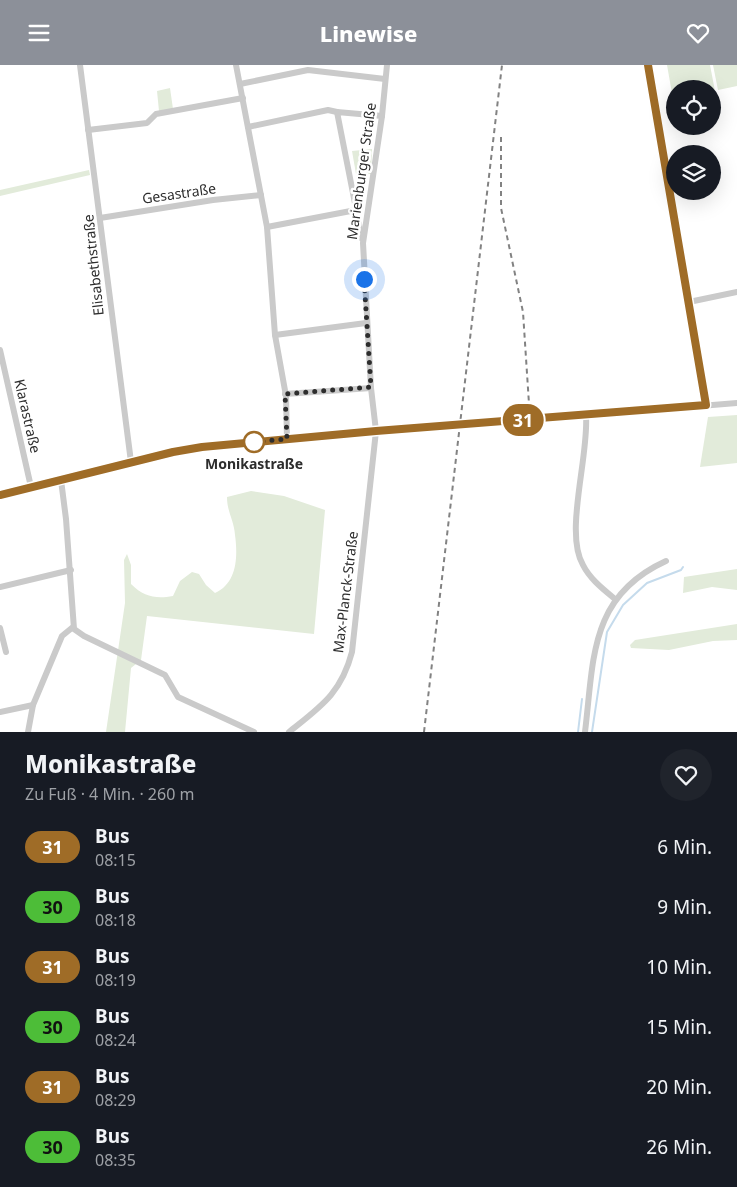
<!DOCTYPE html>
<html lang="de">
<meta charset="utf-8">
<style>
body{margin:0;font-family:"Noto Sans",sans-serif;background:#20242c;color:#f1f3f6;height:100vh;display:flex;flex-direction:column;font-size:19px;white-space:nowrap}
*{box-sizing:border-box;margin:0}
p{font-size:16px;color:#9ea1a6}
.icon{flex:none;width:28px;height:28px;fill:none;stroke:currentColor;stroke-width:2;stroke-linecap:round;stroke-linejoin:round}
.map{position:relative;height:667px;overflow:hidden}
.sheet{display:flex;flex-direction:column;background:#171b24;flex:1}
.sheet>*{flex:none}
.badge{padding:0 10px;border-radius:16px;font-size:18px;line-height:32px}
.fabs{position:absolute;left:666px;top:15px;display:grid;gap:10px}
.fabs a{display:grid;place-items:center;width:55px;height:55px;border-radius:50%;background:#171b24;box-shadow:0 5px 20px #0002;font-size:25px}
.you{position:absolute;width:25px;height:25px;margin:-12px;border:4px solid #fff;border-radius:50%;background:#1a73e8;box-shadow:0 0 0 8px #1a73e833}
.map>.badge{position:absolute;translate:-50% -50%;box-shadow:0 0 0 2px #fff}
.round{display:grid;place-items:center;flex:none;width:52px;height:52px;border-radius:26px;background:#20242c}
.summary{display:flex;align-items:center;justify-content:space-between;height:85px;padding:0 25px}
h1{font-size:24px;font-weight:800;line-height:38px}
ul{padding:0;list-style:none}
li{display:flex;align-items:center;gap:15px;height:60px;padding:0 25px}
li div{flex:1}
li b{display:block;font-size:19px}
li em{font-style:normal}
li .badge{min-width:55px;font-weight:700;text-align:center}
header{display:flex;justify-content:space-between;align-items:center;height:65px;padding:0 25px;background:#8c9099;color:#fff;font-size:22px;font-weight:800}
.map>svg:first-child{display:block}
.green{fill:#e2ebda}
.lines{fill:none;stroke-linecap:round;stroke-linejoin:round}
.stream{stroke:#c5dbec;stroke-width:2}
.minor{stroke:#cacaca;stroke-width:6}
.rail{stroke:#828282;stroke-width:2;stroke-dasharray:5 4;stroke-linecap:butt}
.line-casing{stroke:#fff;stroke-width:11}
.line{stroke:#9f6c27;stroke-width:8}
.walk{stroke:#2d2d2d;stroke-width:5;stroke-dasharray:0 9}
.stop-dot{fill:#fff;stroke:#9f6c27;stroke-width:2.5}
.labels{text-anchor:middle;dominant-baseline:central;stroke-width:5;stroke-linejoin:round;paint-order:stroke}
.street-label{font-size:14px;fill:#2d2d2d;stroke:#fff}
.stop-label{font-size:14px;font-weight:bold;fill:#2d2d2d;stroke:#fff}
</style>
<header><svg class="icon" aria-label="menu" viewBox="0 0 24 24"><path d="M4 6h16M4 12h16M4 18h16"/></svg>Linewise<svg class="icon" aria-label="heart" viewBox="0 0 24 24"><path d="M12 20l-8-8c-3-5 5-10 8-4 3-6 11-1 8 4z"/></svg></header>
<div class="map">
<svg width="737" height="667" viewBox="0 0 737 667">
<rect width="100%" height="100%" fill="#fff"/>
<g class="green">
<polygon points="667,0 710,0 715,26 713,27 712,24 675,24 673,34"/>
<polygon points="713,0 737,0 737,21 718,25"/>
<polygon points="170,23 173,44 159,46 157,26"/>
<polygon points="372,84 371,109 356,109 352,86"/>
<polygon points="89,105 90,110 0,131 0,125"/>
<polygon points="737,350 737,398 700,402 708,352"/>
<path d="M251,426l33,5 41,14 -11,124 -167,-18 -6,44 -10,8 -6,64h-19l19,-129 -1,-43 3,-6 4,11v19c13,13 25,15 42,12l7,-15 12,-9 7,2 7,11 9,8c22,-10 23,-36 20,-58 -1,-15 -8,-23 -8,-38z"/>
<polygon points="737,504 737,525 712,522 683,528 684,512"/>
<polygon points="737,559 737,575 713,576 669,585 631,583 630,580 635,575"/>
</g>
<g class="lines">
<g class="stream">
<polyline points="578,667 582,634"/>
<polyline points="592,667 607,567 623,540 647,518 681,505 683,502"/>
</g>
<g class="minor">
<polyline points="80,0 131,397"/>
<polyline points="236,0 267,162 275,270 286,331 287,374"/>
<polyline points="648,0 707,340"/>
<polyline points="240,19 308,5 385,14"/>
<polyline points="248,62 328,45 337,47"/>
<polyline points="88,65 147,58 156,49 243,33"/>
<polyline points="100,153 213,135 261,130"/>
<polyline points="267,162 356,145"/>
<polyline points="362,174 337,47 382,51"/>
<polyline points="689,237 737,227"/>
<polyline points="275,270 366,258"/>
<polyline points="0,285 31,422"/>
<polyline points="285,329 371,323"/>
<path d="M586,351c3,40 -22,117 -3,149 7,14 20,24 32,34"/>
<polyline points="61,415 66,454 74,564 84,571 165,610 178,632 254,667"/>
<polyline points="0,430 173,387 202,382 737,338"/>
<polyline points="0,522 71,505"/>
<polyline points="0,563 6,587"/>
<polyline points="0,647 33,640"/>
<polyline points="28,667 33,640 62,571 73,562"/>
<path d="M289,667c31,-25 52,-38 63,-80l24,-221 -5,-43 -8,-145 19,-127 5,-51"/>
<path d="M585,667c9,-73 4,-136 81,-171"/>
</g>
<g class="rail">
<polyline points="501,72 501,143 523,247 529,339"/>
<polyline points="424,667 502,0"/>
</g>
</g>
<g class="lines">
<defs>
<polyline id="line" points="0,430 173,387 202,382 376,366 706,340 648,0"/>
</defs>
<use href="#line" class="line-casing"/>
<use href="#line" class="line"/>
<polyline class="walk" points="254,377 287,374 285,329 371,322 364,214"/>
</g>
<circle class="stop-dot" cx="254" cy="377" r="10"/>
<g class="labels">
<g class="street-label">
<text transform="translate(361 106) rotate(-82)">Marienburger Straße</text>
<text transform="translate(179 128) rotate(-8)">Gesastraße</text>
<text transform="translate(93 200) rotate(-96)">Elisabethstraße</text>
<text transform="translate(28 351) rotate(77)">Klarastraße</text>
<text transform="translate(345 527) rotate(-83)">Max-Planck-Straße</text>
</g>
<g class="stop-label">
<text x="254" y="398">Monikastraße</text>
</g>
</g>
</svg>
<div class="fabs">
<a><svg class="icon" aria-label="locate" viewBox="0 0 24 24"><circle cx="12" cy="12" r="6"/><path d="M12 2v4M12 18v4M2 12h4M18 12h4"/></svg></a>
<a><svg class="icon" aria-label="layers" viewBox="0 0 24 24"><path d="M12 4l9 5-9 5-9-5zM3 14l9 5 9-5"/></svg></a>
</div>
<div class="you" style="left:364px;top:214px"></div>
<b class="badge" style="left:523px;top:355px;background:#9f6c27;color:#fff">31</b>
</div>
<section class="sheet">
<div class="summary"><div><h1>Monikastraße</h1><p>Zu Fuß · 4 Min. · 260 m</p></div><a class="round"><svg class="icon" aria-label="heart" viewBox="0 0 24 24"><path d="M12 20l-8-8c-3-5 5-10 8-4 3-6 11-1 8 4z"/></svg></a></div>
<ul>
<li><span class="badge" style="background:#9f6c27;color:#fff">31</span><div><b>Bus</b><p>08:15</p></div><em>6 Min.</em></li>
<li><span class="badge" style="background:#4dbd38;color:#111">30</span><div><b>Bus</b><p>08:18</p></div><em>9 Min.</em></li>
<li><span class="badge" style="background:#9f6c27;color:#fff">31</span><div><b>Bus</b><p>08:19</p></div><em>10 Min.</em></li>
<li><span class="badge" style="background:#4dbd38;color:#111">30</span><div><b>Bus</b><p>08:24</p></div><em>15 Min.</em></li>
<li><span class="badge" style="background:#9f6c27;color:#fff">31</span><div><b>Bus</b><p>08:29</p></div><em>20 Min.</em></li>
<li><span class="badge" style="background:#4dbd38;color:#111">30</span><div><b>Bus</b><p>08:35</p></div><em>26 Min.</em></li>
</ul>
</section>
